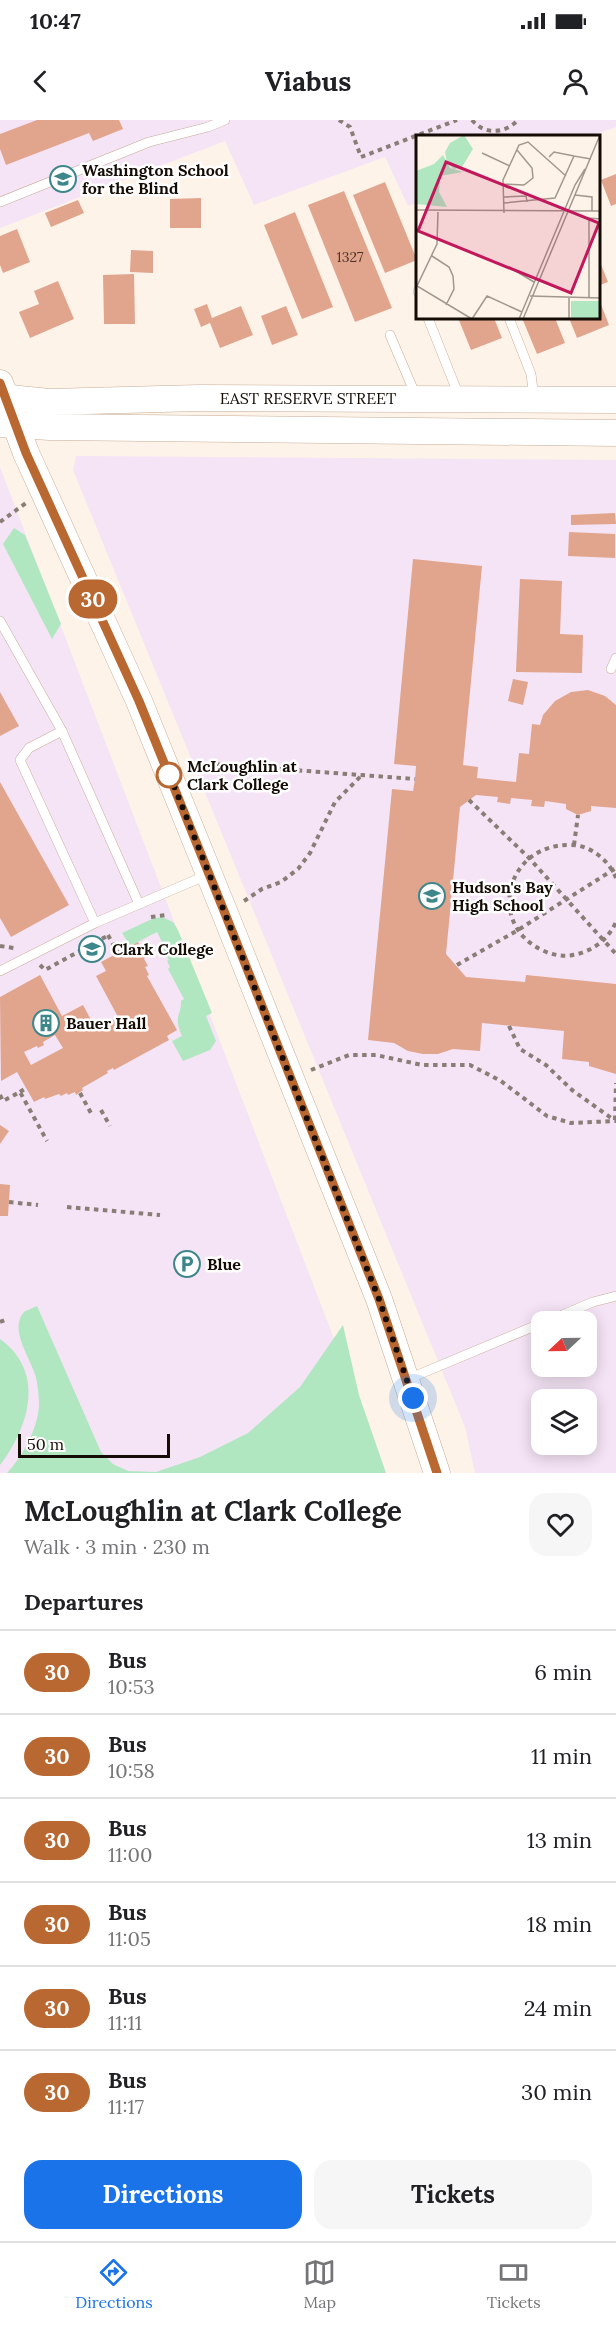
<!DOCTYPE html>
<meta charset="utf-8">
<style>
body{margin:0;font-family:Lora,serif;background:#f6f6f6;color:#202124;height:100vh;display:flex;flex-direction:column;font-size:22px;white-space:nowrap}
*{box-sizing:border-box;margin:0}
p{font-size:20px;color:#757577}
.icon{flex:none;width:33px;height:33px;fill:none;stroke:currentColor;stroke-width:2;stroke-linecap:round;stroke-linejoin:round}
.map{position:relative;height:1353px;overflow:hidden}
.details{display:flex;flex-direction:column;background:#fff;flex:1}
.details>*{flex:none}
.badge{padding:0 12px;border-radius:20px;font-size:21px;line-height:39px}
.needle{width:39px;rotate:248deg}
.buttons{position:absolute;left:531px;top:1191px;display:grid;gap:12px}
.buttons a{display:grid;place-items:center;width:66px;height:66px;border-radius:12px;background:#fff;box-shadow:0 3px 15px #0003;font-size:30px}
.scale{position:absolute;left:18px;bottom:15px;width:152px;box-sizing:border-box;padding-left:6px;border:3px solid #150c05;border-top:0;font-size:16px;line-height:21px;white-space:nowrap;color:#150c05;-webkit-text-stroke:4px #fff;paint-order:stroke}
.you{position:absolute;width:30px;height:30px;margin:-15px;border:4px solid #fff;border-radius:50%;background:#1a73e8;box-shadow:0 0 0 9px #1a73e833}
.map>.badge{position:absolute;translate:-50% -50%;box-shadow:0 0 0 3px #fff}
h2{padding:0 24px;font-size:22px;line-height:54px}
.round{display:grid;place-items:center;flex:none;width:63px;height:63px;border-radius:18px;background:#f6f6f6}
.head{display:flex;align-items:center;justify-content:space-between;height:102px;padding:0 24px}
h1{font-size:28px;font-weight:800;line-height:45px}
.button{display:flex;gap:12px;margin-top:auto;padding:12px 24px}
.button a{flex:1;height:69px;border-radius:18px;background:#1a73e8;color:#fff;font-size:24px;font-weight:800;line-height:69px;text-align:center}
.button a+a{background:#f6f6f6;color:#202124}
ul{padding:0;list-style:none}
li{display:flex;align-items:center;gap:18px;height:84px;padding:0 24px;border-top:2px solid #e0e0e0}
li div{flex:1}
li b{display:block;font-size:22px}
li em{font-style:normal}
li .badge{min-width:66px;font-weight:700;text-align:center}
.status{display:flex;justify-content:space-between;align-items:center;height:42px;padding:0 30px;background:#fff;direction:ltr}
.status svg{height:16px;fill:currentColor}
header{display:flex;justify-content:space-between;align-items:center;height:78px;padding:0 24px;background:#fff;font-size:27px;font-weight:800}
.tab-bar{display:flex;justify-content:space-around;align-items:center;height:84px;border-top:2px solid #e0e0e0;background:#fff;font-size:16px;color:#757577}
.tab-bar a{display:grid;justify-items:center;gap:3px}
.tab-bar .selected{color:#1a73e8}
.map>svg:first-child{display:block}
.education{fill:#f5e4f6;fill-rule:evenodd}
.green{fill:#b0e7c1}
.building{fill:#e1a58e;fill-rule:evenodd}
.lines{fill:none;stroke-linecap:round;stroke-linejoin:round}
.lane-casing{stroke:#c7ad97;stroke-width:10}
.secondary-casing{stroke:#c7ad97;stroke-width:27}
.path{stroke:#887e76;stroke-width:4;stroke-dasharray:4.5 4.5;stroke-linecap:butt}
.lane{stroke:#fff;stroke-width:9}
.secondary{stroke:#fff;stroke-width:26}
.line-casing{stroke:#fff;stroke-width:14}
.line{stroke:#ba6831;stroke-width:9}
.walk{stroke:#150c05;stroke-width:6;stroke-dasharray:0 10.8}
.stop-dot{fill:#fff;stroke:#ba6831;stroke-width:3}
.labels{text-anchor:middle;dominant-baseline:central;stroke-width:5;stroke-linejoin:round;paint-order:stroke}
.number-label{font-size:14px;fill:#483227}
.poi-label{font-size:16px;font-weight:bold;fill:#150c05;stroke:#fff;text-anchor:start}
.street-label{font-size:16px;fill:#150c05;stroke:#fff}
.stop-label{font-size:16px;font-weight:bold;fill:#150c05;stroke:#fff;text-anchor:start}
.inset-road{fill:none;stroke:#a1978e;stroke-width:1.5}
.view{fill:#c2185b;fill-opacity:0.15;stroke:#c2185b;stroke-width:3}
.inset-edge{fill:none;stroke:#150c05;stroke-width:3}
</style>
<div class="status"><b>10:47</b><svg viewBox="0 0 49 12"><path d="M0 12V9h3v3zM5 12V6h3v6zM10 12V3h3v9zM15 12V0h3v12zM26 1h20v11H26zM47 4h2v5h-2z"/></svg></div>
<header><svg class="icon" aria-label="back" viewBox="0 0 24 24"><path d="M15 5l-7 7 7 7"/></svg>Viabus<svg class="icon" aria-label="person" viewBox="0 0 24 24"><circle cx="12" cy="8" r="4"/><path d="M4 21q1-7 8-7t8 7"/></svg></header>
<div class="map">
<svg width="616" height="1353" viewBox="0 0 616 1353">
<rect width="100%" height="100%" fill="#fef3e9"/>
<g class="education">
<polygon points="0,0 616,0 616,7 590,16 418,16 418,82 408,86 385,37 254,85 225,21 0,108"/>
<path d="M76,336l540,4v1013h-141l-10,-46 -392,-957zM542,1202h44v44h-44zM542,1280h44v44h-44z"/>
<polygon points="0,347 369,1310 383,1353 0,1353"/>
</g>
<g class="green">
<polygon points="14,408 25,415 61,504 52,519 3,424"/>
<path d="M162,797l11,5 5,8 34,83 -6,3 10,25 -6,9 -27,11 -11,-20 10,-5c-9,-21 -1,-18 -1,-35l3,-2 -16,-30 2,-2 -3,-6 2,-1 -6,-11 2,-1 -8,-16 -27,14 -8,-13 30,-14z"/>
<path d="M37,1186l64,146 12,12 15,7 28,1 44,-15 48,-24 52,-46 43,-62 16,70 27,78h-379c16,-17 30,-43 32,-67 0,-8 -1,-20 -3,-28 -4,-18 -28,-48 -12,-66 3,-2 9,-4 13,-6z"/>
<path d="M0,1219c46,33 29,88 0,126z"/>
</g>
<g class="building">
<polygon points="37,0 119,0 123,9 93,21 89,13 6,45 0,29 0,14"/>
<polygon points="616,54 616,84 611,86 601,60"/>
<polygon points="385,62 417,140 385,153 353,75"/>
<polygon points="344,71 392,188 355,202 308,85"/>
<polygon points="201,78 201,108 170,108 170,79"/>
<polygon points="78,80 84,93 51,107 45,93"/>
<polygon points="295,92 333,187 302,199 264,105"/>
<polygon points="17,109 30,142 3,153 0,145 0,116"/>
<polygon points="131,130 153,131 153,153 130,152"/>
<polygon points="600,142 608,162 600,165"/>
<polygon points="134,154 135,204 104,204 103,155"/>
<polygon points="58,161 74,199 30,218 19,192 39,184 34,171"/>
<polygon points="600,182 609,205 577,218 569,198 600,198"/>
<polygon points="207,184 212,198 241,186 253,215 220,228 210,203 201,207 194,189"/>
<polygon points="286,186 298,215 272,225 261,196"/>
<polygon points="458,198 494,198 502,218 471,230"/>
<polygon points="522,198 555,198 565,223 537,234"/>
<polygon points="615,393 616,404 571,405 571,395"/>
<polygon points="569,412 615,414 615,438 568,436"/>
<polygon points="413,439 482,446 463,645 478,647 477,658 516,662 519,633 529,634 532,604 540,605 543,595 555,581 571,572 588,570 605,576 616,585 616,688 591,686 591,691 578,695 566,689 566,684 545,681 544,687 531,686 532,680 511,678 510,684 497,682 498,677 476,675 460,687 446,834 466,857 525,862 526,855 616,864 616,954 589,946 589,942 562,939 564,911 482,903 480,931 453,929 438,934 423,934 408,931 394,923 368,920 392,669 413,671 415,659 416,646 394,644"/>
<polygon points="520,459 562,461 560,514 583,515 582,553 516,552"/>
<polygon points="513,559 528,562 523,585 508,581"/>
<polygon points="0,572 19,606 0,616"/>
<polygon points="0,662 69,785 11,817 0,798"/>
<path d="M138,822l4,8 -2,1 3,1 3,5 -2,2 4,7 -3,1 4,8 -2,1 30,54 -10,6 2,4 -55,30 -1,-2 -6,3 1,2 -26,15 1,2 -7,5 -1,-3 -7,3 -1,-2 -6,3 -2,-2 -14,5 -1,-2 -10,5 -17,-30 -16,9 -1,-84 40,-22 22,41 21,-11 13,24 22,-12 -22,-41 10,-5 -5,-9zM55,915l8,13 -32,17 -7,-13 13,-6 1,2 6,-3 -1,-3z"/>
<polygon points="0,1005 9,1011 0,1024"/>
<polygon points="0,1064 10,1065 8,1096 0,1096"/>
</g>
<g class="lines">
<defs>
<g id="lane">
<polyline points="0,82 149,22 208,7 225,0"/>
<polyline points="418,171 418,172"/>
<polyline points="428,198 459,276"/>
<polyline points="509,198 531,254 534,278"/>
<polyline points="390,215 416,276"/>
<polyline points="0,501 62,611 139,784"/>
<polyline points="611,549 616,538"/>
<polyline points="62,611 29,628 20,640 95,803"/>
<polyline points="0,851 95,803 207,755"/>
<polyline points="546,1202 593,1182 616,1176"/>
<polyline points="408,1259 542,1203"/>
</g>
<g id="secondary">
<polyline points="0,263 26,333 139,581 224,791 379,1179 437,1353"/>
<polyline points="0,277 49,282 199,278 616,280"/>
<polyline points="0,304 50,307 616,313"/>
</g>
</defs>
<use href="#lane" class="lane-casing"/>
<use href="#secondary" class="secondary-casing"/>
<g class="path">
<polyline points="339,0 350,7 361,37 457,0"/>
<path d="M472,0c12,15 33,14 46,0"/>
<polyline points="0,402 26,383"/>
<polyline points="199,643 415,659"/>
<polyline points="469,680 529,738 616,834"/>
<polyline points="574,725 578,695"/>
<path d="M616,758c-7,-18 -26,-33 -45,-33 -65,-2 -86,80 -27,106 13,6 27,6 40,1 15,-6 25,-15 32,-30"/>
<polyline points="453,763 510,771"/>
<polyline points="244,781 262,769 281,762 298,749 310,733 335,682 362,655"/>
<polyline points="151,797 166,795"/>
<polyline points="108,815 118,833"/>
<polyline points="0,826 14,828"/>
<polyline points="40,845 45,850 109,815"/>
<polyline points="457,845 518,810 616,748"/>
<polyline points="509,906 520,929 546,945 572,970 614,1000"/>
<polyline points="311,950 349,935 376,935 422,945 470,945 501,961 547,996 571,1003 616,1001"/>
<polyline points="20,972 26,968"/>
<polyline points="80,973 92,995"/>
<polyline points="0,975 3,981 20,972 47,1021"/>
<polyline points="101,990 110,1006"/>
<polyline points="615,1000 616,963"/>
<polyline points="9,1082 38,1085"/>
<polyline points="67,1087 160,1095"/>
<polyline points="0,1202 5,1200"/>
</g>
<use href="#lane" class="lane"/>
<use href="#secondary" class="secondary"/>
</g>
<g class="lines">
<defs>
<polyline id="line" points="0,263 26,333 139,581 224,791 379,1179 437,1353"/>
</defs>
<use href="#line" class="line-casing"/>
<use href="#line" class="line"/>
<polyline class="walk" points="169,655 166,646 379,1179 413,1278"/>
</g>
<defs>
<symbol id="school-ring" viewBox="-11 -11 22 22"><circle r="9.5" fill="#fff" stroke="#3d868a" stroke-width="1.5"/><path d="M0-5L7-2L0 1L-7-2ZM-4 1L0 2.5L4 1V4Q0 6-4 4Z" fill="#3d868a"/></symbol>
<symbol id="university-ring" viewBox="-11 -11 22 22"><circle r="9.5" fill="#fff" stroke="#3d868a" stroke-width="1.5"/><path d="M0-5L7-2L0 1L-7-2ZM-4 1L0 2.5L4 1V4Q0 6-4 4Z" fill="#3d868a"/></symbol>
<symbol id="building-ring" viewBox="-11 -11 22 22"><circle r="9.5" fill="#fff" stroke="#3d868a" stroke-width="1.5"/><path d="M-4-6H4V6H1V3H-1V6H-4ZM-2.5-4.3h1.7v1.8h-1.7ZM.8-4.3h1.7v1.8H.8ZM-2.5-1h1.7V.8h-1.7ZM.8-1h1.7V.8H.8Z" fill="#3d868a"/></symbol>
<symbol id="parking-ring" viewBox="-11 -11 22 22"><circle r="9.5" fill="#fff" stroke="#3d868a" stroke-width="1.5"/><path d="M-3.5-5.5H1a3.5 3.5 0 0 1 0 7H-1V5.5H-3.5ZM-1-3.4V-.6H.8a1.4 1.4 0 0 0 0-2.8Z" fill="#3d868a"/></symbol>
</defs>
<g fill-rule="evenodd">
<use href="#school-ring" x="48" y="44" width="30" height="30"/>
<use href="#school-ring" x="417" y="761" width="30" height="30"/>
<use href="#university-ring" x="77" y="814" width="30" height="30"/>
<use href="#building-ring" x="31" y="888" width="30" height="30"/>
<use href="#parking-ring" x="172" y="1129" width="30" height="30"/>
</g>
<circle class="stop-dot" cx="169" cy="655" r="12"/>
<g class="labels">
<g class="number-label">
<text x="350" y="137">1327</text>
</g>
<g class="poi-label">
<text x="82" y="50">Washington School<tspan x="82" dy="18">for the Blind</tspan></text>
<text x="452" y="767">Hudson's Bay<tspan x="452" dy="18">High School</tspan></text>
<text x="112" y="829">Clark College</text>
<text x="66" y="903">Bauer Hall</text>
<text x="207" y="1144">Blue</text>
</g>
<g class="street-label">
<text x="308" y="278">EAST RESERVE STREET</text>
</g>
<g class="stop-label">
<text x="187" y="646">McLoughlin at<tspan x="187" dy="18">Clark College</tspan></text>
</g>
</g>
<g transform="translate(416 15)">
<rect width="184" height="184" fill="#fef3e9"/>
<path d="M48,0l9,14 -11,18 -8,2 -7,-7 -2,-10 5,-9zM27,20l7,13 13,4 -23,4 -1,16 8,15 -31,-3v-33l18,-7zM155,166h29v18h-29z" fill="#b0e7c1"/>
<path class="inset-road" d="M66,18l28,13M133,22l5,-5 20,4M87,49l21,1 9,-7 -1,-10 -15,-18M159,60l17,2v14M88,62l22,-1 1,6M88,68l51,-5 19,-42 17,3M0,75l185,1M22,77l-1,32 -20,42 55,33M88,78l-1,-33 16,-35 9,-3 38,34M16,121l17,11 4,9 1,13 -8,16M93,132l25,15M114,161l71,2M173,163v-80l12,1M56,184l15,-23 35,16M103,184l56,-134 10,-16M107,184l77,-184M153,184v-21"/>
<path class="view" d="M30,27l153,61 -28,70 -153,-62z"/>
<rect width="184" height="184" class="inset-edge"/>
</g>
</svg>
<div class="buttons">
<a><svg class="needle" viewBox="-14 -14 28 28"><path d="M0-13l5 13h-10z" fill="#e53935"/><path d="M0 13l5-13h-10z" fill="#757577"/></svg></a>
<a><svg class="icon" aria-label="layers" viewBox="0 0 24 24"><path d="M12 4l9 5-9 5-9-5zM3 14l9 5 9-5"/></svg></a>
</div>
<div class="scale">50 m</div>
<div class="you" style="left:413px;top:1278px"></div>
<b class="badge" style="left:93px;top:479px;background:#ba6831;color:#fff">30</b>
</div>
<section class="details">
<div class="head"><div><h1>McLoughlin at Clark College</h1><p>Walk · 3 min · 230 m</p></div><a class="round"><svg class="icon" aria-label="heart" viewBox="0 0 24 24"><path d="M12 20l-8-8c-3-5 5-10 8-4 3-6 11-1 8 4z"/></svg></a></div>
<h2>Departures</h2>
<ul>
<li><span class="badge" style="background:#ba6831;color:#fff">30</span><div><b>Bus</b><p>10:53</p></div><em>6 min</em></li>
<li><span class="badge" style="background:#ba6831;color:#fff">30</span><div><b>Bus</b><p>10:58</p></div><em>11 min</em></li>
<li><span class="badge" style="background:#ba6831;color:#fff">30</span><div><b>Bus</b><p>11:00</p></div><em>13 min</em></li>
<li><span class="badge" style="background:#ba6831;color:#fff">30</span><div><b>Bus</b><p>11:05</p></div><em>18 min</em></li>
<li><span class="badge" style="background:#ba6831;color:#fff">30</span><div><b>Bus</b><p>11:11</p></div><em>24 min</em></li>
<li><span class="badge" style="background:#ba6831;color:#fff">30</span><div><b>Bus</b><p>11:17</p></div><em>30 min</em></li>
</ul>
<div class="button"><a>Directions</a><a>Tickets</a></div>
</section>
<nav class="tab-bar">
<a class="selected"><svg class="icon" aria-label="directions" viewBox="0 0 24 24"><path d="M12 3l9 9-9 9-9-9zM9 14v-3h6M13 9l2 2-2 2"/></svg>Directions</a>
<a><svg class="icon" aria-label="map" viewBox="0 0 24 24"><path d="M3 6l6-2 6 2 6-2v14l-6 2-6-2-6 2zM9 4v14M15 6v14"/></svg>Map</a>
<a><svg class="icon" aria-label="tickets" viewBox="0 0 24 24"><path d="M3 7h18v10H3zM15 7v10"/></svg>Tickets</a>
</nav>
